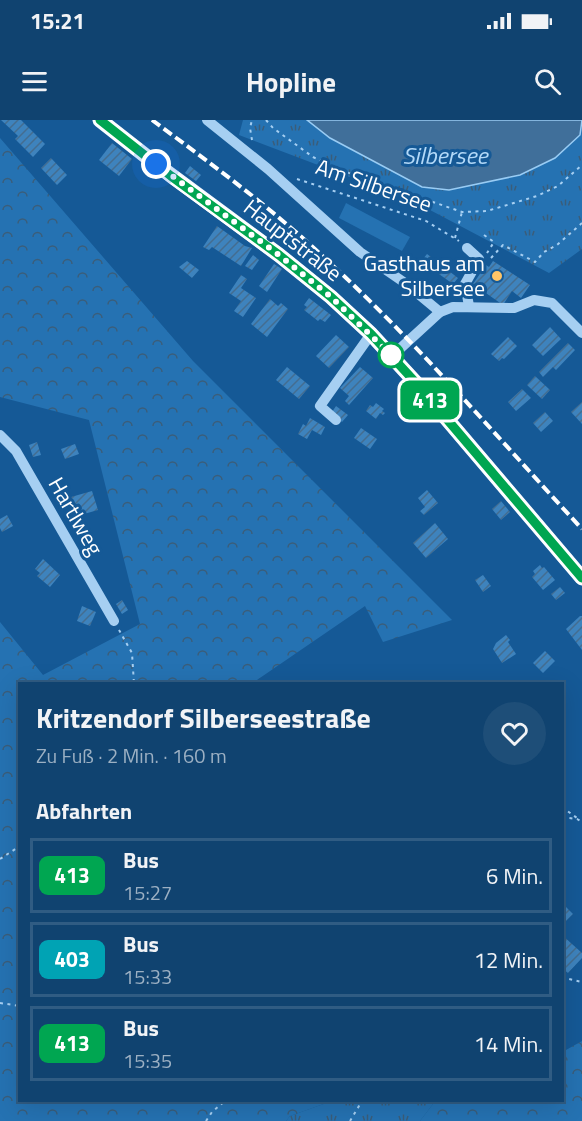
<!DOCTYPE html>
<html lang="de">
<meta charset="utf-8">
<style>
body{margin:0;font-family:"Titillium Web",sans-serif;background:#1e4e78;color:#f1f3f6;height:100vh;display:flex;flex-direction:column;font-size:22px;white-space:nowrap}
*{box-sizing:border-box;margin:0}
p{font-size:20px;color:#9cb0c3}
.icon{flex:none;width:33px;height:33px;fill:none;stroke:currentColor;stroke-width:2;stroke-linecap:round;stroke-linejoin:round}
.map{position:relative;flex:1;overflow:hidden}
.details{position:absolute;left:18px;top:562px;width:546px;height:420px;display:flex;flex-direction:column;background:#104370;border-radius:0px;box-shadow:0 6px 24px #0002,0 0 0 2px #305c83}
.details>*{flex:none}
.badge{padding:0 12px;border-radius:9px;font-size:21px;line-height:39px}
.you{position:absolute;width:30px;height:30px;margin:-15px;border:4px solid #fff;border-radius:50%;background:#1a73e8;box-shadow:0 0 0 9px #1a73e833}
.map>.badge{position:absolute;translate:-50% -50%;box-shadow:0 0 0 3px #fff}
h2{padding:0 18px;font-size:22px;line-height:54px}
.round{display:grid;place-items:center;flex:none;width:63px;height:63px;border-radius:32px;background:#1e4e78}
.head{display:flex;align-items:center;justify-content:space-between;height:102px;padding:0 18px}
h1{font-size:28px;font-weight:700;line-height:45px}
ul{padding:0;list-style:none}
li{display:flex;align-items:center;gap:18px;height:75px;margin:0 12px 9px;padding:0 6px;border:3px solid #305c83;border-radius:0px}
li div{flex:1}
li b{display:block;font-size:22px}
li em{font-style:normal}
li .badge{min-width:66px;font-weight:700;text-align:center}
.status{display:flex;justify-content:space-between;align-items:center;height:42px;padding:0 30px;background:#104370;direction:ltr}
.status svg{height:16px;fill:currentColor}
header{display:flex;justify-content:space-between;align-items:center;height:78px;padding:0 18px;background:#104370;font-size:27px;font-weight:700}
.map>svg:first-child{display:block}
.grass{fill:url(#grass-tufts)}
.forest{fill:url(#forest-crowns)}
.pitch{fill:#2572b2}
.water{fill:#406f9a;stroke:#99ccf4;stroke-width:1.5}
.building{fill:url(#building-hatch)}
.lines{fill:none;stroke-linecap:round;stroke-linejoin:round}
.path{stroke:#a6cff2;stroke-width:2;stroke-dasharray:3 4.5;stroke-linecap:butt}
.minor{stroke:#a6cff2;stroke-width:10}
.major{stroke:#f1f8ff;stroke-width:15}
.rail{stroke:#fff;stroke-width:4;stroke-dasharray:10 4.5;stroke-linecap:butt}
.line-casing{stroke:#fff;stroke-width:14}
.line{stroke:#00a651;stroke-width:9}
.walk{stroke:#fff;stroke-width:6;stroke-dasharray:0 10.8}
.poi-dot{fill:#ffc567;stroke:#155996;stroke-width:2}
.stop-dot{fill:#fff;stroke:#00a651;stroke-width:3}
.labels{text-anchor:middle;dominant-baseline:central;stroke-width:6;stroke-linejoin:round;paint-order:stroke}
.street-label{font-size:22px;fill:#fff;stroke:#155996}
.poi-label{font-size:22px;fill:#fff;stroke:#155996;text-anchor:end}
.water-label{font-size:24px;font-style:italic;fill:#b3d9f8;stroke:#155996}
</style>
<div class="status"><b>15:21</b><svg viewBox="0 0 49 12"><path d="M0 12V9h3v3zM5 12V6h3v6zM10 12V3h3v9zM15 12V0h3v12zM26 1h20v11H26zM47 4h2v5h-2z"/></svg></div>
<header><svg class="icon" aria-label="menu" viewBox="0 0 24 24"><path d="M4 6h16M4 12h16M4 18h16"/></svg>Hopline<svg class="icon" aria-label="search" viewBox="0 0 24 24"><circle cx="10" cy="10" r="6"/><path d="M15 15l6 6"/></svg></header>
<div class="map">
<svg width="582" height="1001" viewBox="0 0 582 1001">
<defs>
<pattern id="grass-tufts" width="24" height="20" patternUnits="userSpaceOnUse" patternTransform="scale(1.5)"><rect width="24" height="20" fill="#2572b2"/><path d="M3 7l-1-3M5 7V3M7 7l1-3M15 17l-1-3M17 17v-4M19 17l1-3" fill="none" stroke="#3a5d7a"/></pattern>
<pattern id="forest-crowns" width="20" height="18" patternUnits="userSpaceOnUse" patternTransform="scale(1.5)"><rect width="20" height="18" fill="#2572b2"/><path d="M2 6a3 3 0 1 1 6 0M12 15a3 3 0 1 1 6 0" fill="none" stroke="#3a5d7a"/></pattern>
<pattern id="building-hatch" width="6" height="6" patternUnits="userSpaceOnUse" patternTransform="scale(1.5)"><rect width="6" height="6" fill="#3e83bd"/><path d="M-1 1l2-2M0 6l6-6M5 7l2-2" fill="none" stroke="#446d90"/></pattern>
</defs>
<rect width="100%" height="100%" fill="#155996"/>
<g class="grass">
<polygon points="243,0 307,0 330,18 422,67 449,70 520,55 555,38 579,15 582,5 582,129 549,153 413,81 239,15"/>
<polygon points="332,981 428,981 433,984 420,1001 286,1001 290,996"/>
</g>
<g class="forest">
<polygon points="0,18 193,241 452,500 383,522 365,486 251,564 20,564 20,981 332,981 290,996 286,1001 0,1001 0,502 43,555 140,504 89,300 0,277"/>
<polygon points="582,921 582,1001 420,1001 433,984 428,981 562,981 563,923 566,930"/>
</g>
<polygon class="pitch" points="346,83 410,117 402,131 339,98"/>
<polygon class="water" points="307,0 582,0 580,15 555,38 520,55 449,70 422,67 330,18"/>
<g class="building">
<polygon points="1,0 21,0 45,24 33,37 15,19 18,16"/>
<polygon points="112,23 132,39 119,56 99,40"/>
<polygon points="51,38 67,55 57,65 41,48"/>
<polygon points="190,46 201,55 196,61 185,53"/>
<polygon points="217,106 245,126 252,128 241,146 212,127 209,130 203,127"/>
<polygon points="427,134 458,158 453,164 429,147 427,150 419,144"/>
<polygon points="253,135 259,140 252,150 245,146"/>
<polygon points="187,141 199,150 192,158 179,147"/>
<polygon points="493,141 530,165 521,178 512,171 503,185 473,164 486,145 489,147"/>
<polygon points="274,144 282,149 267,172 259,166"/>
<polygon points="241,155 247,159 241,168 256,178 243,197 234,191 241,181 229,173"/>
<polygon points="309,178 331,195 325,202 320,199 318,201 304,190 307,187 304,185"/>
<polygon points="270,179 278,186 281,183 288,189 267,217 251,204"/>
<polygon points="550,207 561,219 543,236 532,225"/>
<polygon points="336,215 349,227 329,248 316,236"/>
<polygon points="508,217 517,226 504,239 502,238 499,241 491,234"/>
<polygon points="568,223 575,230 556,250 553,247 543,257 539,252"/>
<polygon points="287,247 310,266 299,279 276,260"/>
<polygon points="360,247 373,258 349,285 345,281 349,276 340,268"/>
<polygon points="535,256 550,270 542,279 527,265"/>
<polygon points="522,269 531,278 516,291 508,282"/>
<polygon points="582,282 582,304 571,292"/>
<polygon points="376,283 384,289 382,291 385,293 383,295 380,293 376,299 366,291 370,285 373,287"/>
<polygon points="336,286 348,295 342,302 332,292"/>
<polygon points="545,292 553,301 541,312 533,303"/>
<polygon points="310,298 325,307 321,315 312,310 307,319 298,314 303,304 306,306"/>
<polygon points="361,308 377,319 370,329 354,318"/>
<polygon points="37,322 41,335 33,337 29,325"/>
<polygon points="75,324 79,334 65,339 61,329"/>
<polygon points="427,370 438,383 424,395 420,391 425,387 418,378"/>
<polygon points="92,371 98,390 77,396 71,377"/>
<polygon points="501,381 510,392 501,400 492,389"/>
<polygon points="7,395 13,406 2,412 0,408 0,399"/>
<polygon points="435,403 448,419 426,438 413,423"/>
<polygon points="43,439 60,455 50,467 37,456 40,453 35,449"/>
<polygon points="540,445 542,448 544,447 555,460 543,470 532,457 535,454 533,451"/>
<polygon points="483,455 491,466 483,472 475,460"/>
<polygon points="560,467 565,473 556,480 551,474"/>
<polygon points="122,480 128,490 122,494 116,484"/>
<polygon points="82,486 96,492 90,506 77,501"/>
<polygon points="580,496 582,496 582,530 566,509"/>
<polygon points="506,515 510,520 508,522 516,534 502,543 493,529 496,523"/>
<polygon points="545,531 555,541 543,553 533,543"/>
<polygon points="564,785 573,794 562,805 562,786"/>
<polygon points="562,815 582,833 582,838 568,853 562,848"/>
</g>
<g class="lines">
<g class="path">
<polyline points="266,0 273,8 313,37 340,50 462,92 487,91 537,76 558,66 582,45"/>
<polyline points="252,20 250,8 252,0"/>
<polyline points="297,59 426,101 459,121"/>
<polyline points="484,115 494,122 487,133"/>
<polyline points="455,118 462,92"/>
<polyline points="491,138 503,125 535,142 544,132 557,125 582,103"/>
<polyline points="119,510 132,533 134,564"/>
<polyline points="562,687 577,698"/>
<polyline points="562,697 577,699 582,702"/>
<polyline points="0,739 20,726"/>
<polyline points="562,861 569,859 582,862"/>
<polyline points="0,883 20,886"/>
<polyline points="206,1001 212,992 225,981"/>
<polyline points="350,1001 362,981"/>
</g>
<g class="minor">
<polyline points="207,0 268,49 360,132 405,163 440,192"/>
<polyline points="467,128 479,139 465,164 469,186"/>
<polyline points="392,236 440,192 453,187 514,188 534,180 552,183 582,213"/>
<polyline points="336,300 320,286 371,214"/>
<polyline points="0,315 16,331 114,501"/>
</g>
<polyline class="major" points="100,0 156,44 279,135 331,177 371,214 417,264 582,458"/>
<path class="rail" d="M152,0c61,45 122,90 177,142 90,83 170,177 253,267"/>
</g>
<g class="lines">
<defs>
<polyline id="line" points="100,0 171,56 279,135 331,177 371,214 417,264 582,458"/>
</defs>
<use href="#line" class="line-casing"/>
<use href="#line" class="line"/>
<polyline class="walk" points="156,44 279,135 331,177 391,235"/>
</g>
<circle class="poi-dot" cx="497" cy="156" r="6"/>
<circle class="stop-dot" cx="391" cy="235" r="12"/>
<g class="labels">
<g class="street-label">
<text transform="translate(374 65) rotate(19)">Am Silbersee</text>
<text transform="translate(293 120) rotate(38)">Hauptstraße</text>
<text transform="translate(76 396) rotate(60)">Hartlweg</text>
</g>
<g class="poi-label">
<text x="485" y="143">Gasthaus am<tspan x="485" dy="25">Silbersee</tspan></text>
</g>
<g class="water-label">
<text x="445" y="35">Silbersee</text>
</g>
</g>
</svg>
<div class="you" style="left:156px;top:44px"></div>
<b class="badge" style="left:430px;top:280px;background:#00a651;color:#fff">413</b>
<section class="details">
<div class="head"><div><h1>Kritzendorf Silberseestraße</h1><p>Zu Fuß · 2 Min. · 160 m</p></div><a class="round"><svg class="icon" aria-label="heart" viewBox="0 0 24 24"><path d="M12 20l-8-8c-3-5 5-10 8-4 3-6 11-1 8 4z"/></svg></a></div>
<h2>Abfahrten</h2>
<ul>
<li><span class="badge" style="background:#00a651;color:#fff">413</span><div><b>Bus</b><p>15:27</p></div><em>6 Min.</em></li>
<li><span class="badge" style="background:#00a3b4;color:#fff">403</span><div><b>Bus</b><p>15:33</p></div><em>12 Min.</em></li>
<li><span class="badge" style="background:#00a651;color:#fff">413</span><div><b>Bus</b><p>15:35</p></div><em>14 Min.</em></li>
</ul>
</section>
</div>
